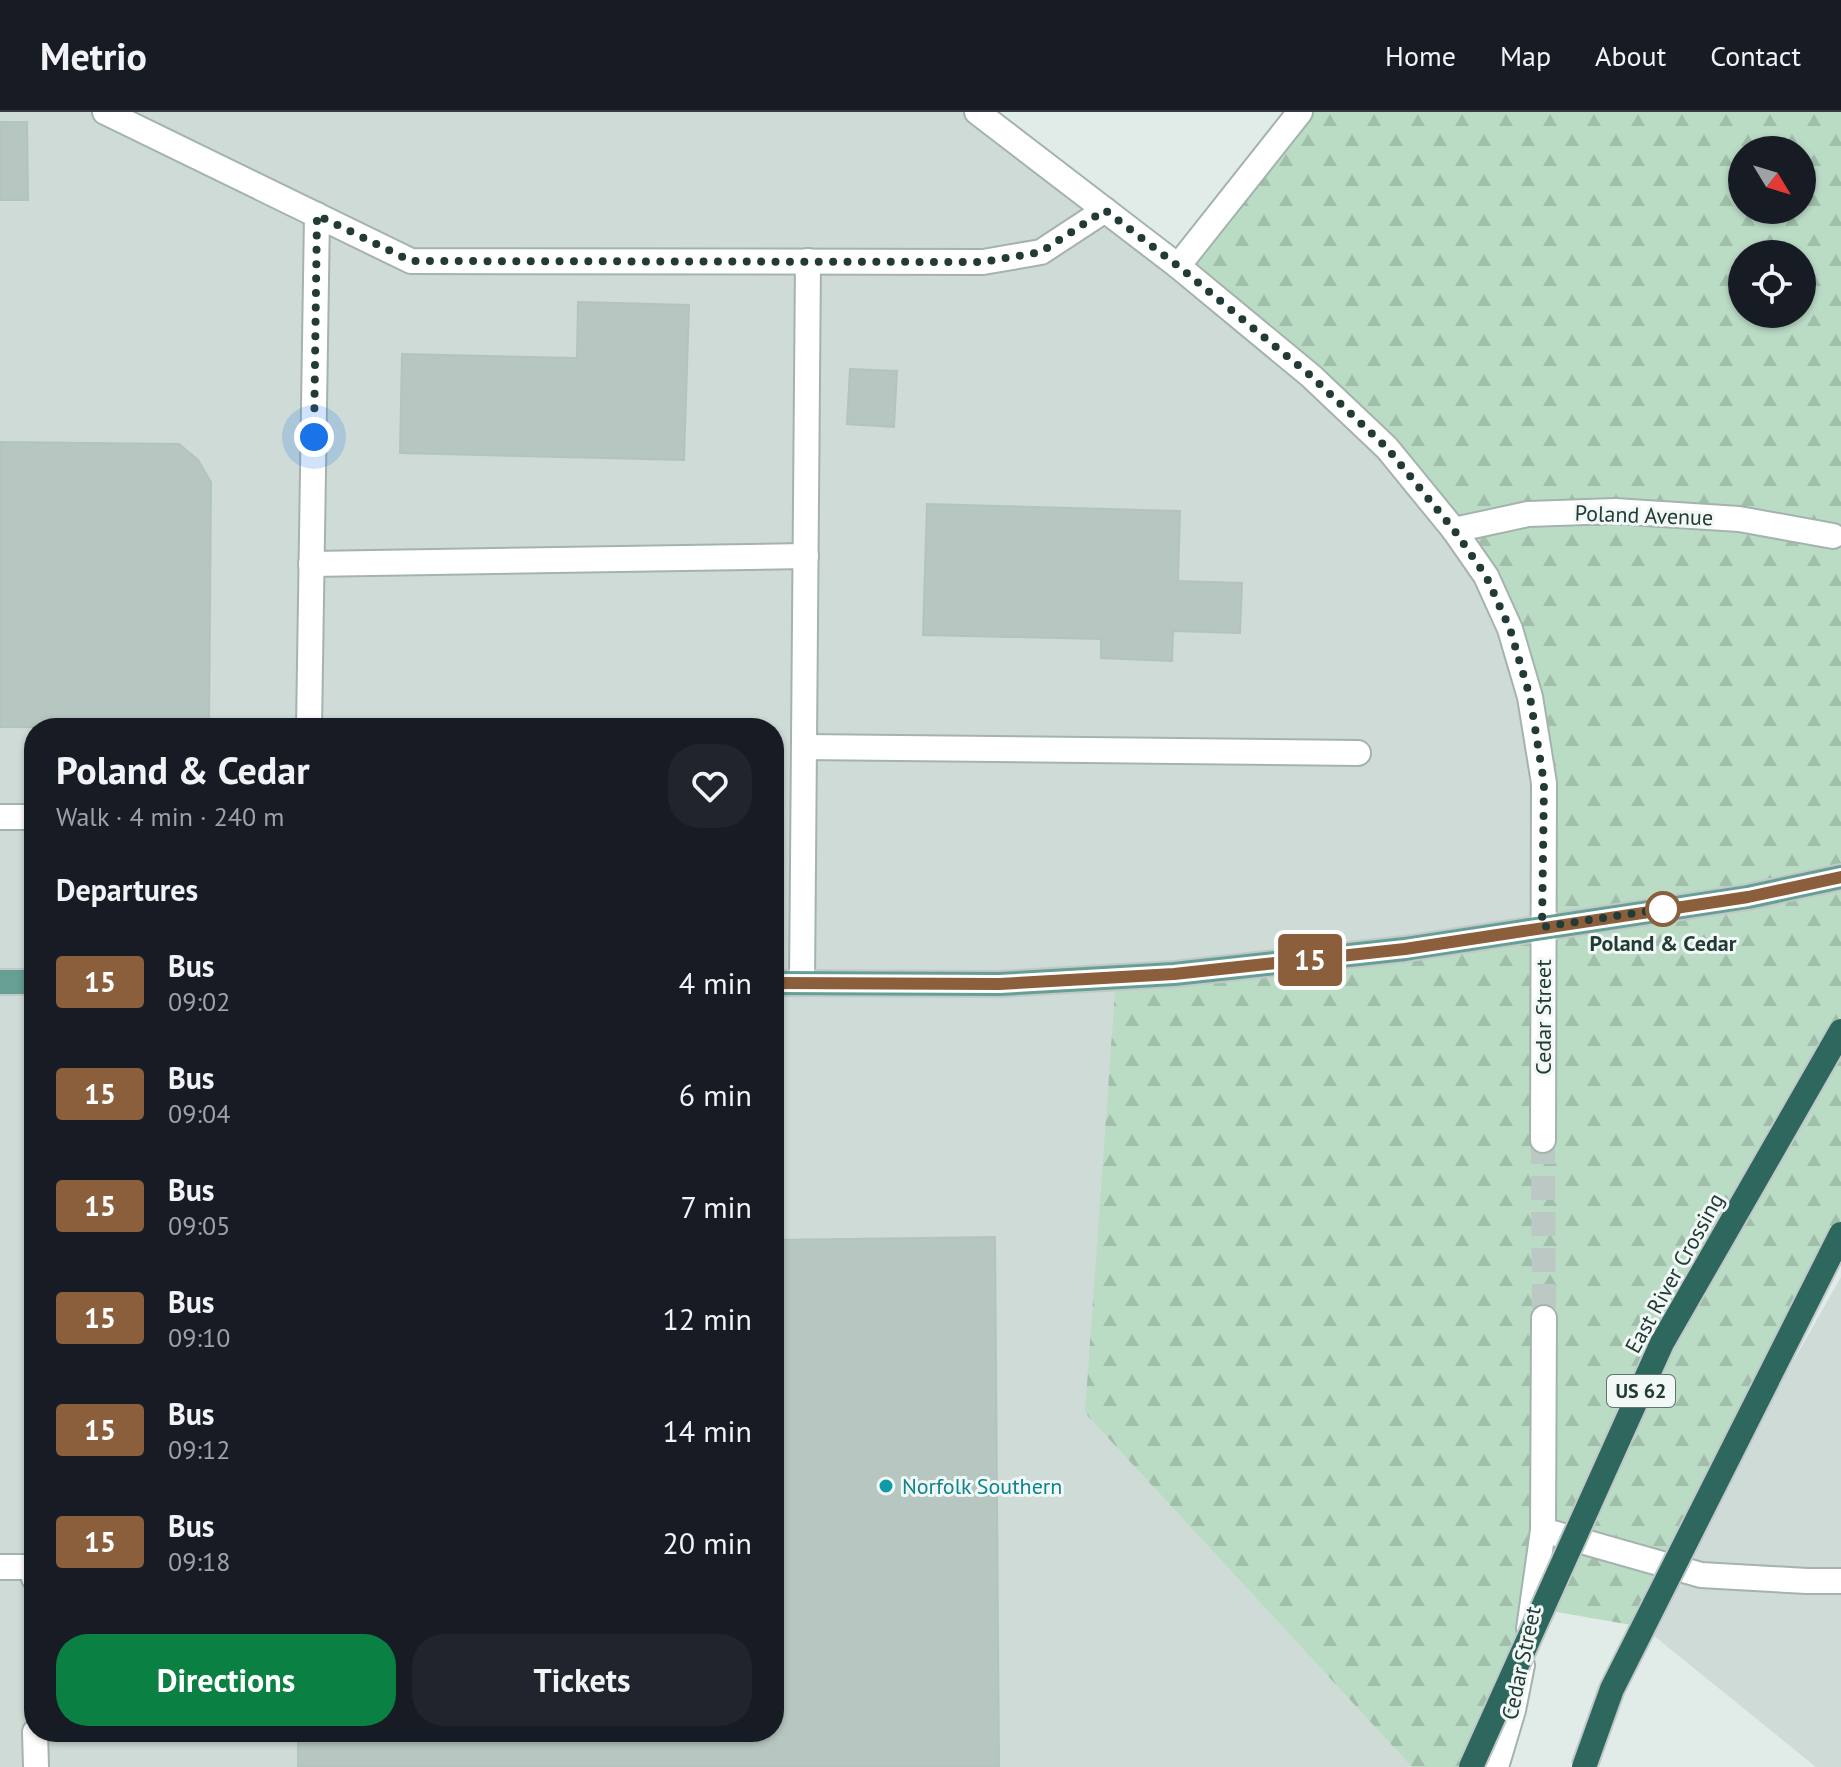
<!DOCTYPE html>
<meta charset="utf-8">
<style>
body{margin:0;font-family:"PT Sans",sans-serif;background:#20242c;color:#f1f3f6;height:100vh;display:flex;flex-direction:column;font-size:30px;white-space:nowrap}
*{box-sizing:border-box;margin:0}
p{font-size:26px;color:#9ea1a6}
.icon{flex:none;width:44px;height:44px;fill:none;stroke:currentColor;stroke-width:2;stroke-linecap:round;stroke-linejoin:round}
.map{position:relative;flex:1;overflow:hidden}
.details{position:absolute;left:24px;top:606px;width:760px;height:1024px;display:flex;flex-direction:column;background:#171b24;border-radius:32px;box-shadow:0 2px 6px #0004}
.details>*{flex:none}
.badge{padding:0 16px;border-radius:6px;font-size:28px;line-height:52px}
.needle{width:52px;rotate:128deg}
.controls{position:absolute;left:1728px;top:24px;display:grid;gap:16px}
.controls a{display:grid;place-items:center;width:88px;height:88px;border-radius:50%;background:#171b24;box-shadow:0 2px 6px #0004;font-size:40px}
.you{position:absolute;width:40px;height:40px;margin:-20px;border:6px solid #fff;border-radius:50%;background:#1a73e8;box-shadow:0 0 0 12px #1a73e833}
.map>.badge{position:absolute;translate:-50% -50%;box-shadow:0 0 0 4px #fff}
h2{padding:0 32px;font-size:30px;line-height:72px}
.round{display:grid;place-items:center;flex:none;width:84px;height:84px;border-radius:32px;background:#20242c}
.overview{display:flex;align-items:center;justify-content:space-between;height:136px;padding:0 32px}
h1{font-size:38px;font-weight:800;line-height:60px}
.button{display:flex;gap:16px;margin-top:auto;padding:16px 32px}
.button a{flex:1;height:92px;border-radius:32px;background:#0b8043;color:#fff;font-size:32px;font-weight:800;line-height:92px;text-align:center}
.button a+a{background:#20242c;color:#f1f3f6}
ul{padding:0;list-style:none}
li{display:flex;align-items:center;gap:24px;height:112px;padding:0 32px}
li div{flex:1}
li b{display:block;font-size:30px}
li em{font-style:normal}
li .badge{min-width:88px;font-weight:700;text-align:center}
header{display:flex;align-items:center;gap:48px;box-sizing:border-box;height:112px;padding:0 40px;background:#171b24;border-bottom:2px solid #363941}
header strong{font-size:38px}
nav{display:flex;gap:44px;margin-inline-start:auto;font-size:28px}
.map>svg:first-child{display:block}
.built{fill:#cfdbd6;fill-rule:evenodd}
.forest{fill:url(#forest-firs);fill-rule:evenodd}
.building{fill:#b6c6c0;stroke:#b3c4be;stroke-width:2}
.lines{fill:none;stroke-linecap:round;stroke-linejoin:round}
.minor-tunnel{stroke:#bbc8c4;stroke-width:24;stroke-dasharray:24 12;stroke-linecap:butt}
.minor-casing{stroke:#a4b3ae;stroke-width:28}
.major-casing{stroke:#c1c8c7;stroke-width:28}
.minor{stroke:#fff;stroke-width:24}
.major{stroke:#66a094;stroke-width:24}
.highway-bridge-casing{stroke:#c1c8c7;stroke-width:28;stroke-linecap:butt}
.highway-bridge{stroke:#2e675e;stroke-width:24}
.line-casing{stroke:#fff;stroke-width:18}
.line{stroke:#8b5e3c;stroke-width:12}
.walk{stroke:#223b36;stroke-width:8;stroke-dasharray:0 14.4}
.stop-dot{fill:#fff;stroke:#8b5e3c;stroke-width:4}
.culture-dot{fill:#0f9aa8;stroke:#f1f8f5;stroke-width:3}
.labels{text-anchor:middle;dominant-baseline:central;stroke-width:6;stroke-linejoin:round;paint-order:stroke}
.shield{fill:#f1f8f5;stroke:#60746f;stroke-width:2}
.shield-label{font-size:20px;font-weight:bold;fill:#223b36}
.street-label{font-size:22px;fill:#223b36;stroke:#f1f8f5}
.stop-label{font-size:22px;font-weight:bold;fill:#223b36;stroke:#f1f8f5}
.culture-label{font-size:22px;fill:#0d838f;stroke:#f1f8f5;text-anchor:start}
</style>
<header>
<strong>Metrio</strong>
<nav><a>Home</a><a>Map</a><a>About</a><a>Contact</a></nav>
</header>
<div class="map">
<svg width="1841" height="1655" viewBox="0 0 1841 1655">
<defs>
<pattern id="forest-firs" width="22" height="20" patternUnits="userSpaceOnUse" patternTransform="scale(2)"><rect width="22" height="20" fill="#badcc5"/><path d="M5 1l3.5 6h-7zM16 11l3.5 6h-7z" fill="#a0beaa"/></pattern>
</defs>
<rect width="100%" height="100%" fill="#e1ebe7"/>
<g class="built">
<path d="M0,0h977l334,264 143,154 76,167 12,230 -457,486 327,354h-1412zM34,616h740v1004h-740z"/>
<polygon points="1841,1165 1841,1655 1816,1655 1643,1515"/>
</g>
<path class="forest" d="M1300,0h541v1122l-198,393 -109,-19 -38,159h-84l-327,-354 31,-436 426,-50 1,-121 -33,-177 -123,-181 -209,-182zM1742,38h60v60h-60zM1742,142h60v60h-60z"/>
<g class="building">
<polygon points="0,10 27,10 28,88 0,88"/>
<polygon points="578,190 689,193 684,348 400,341 402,242 577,246"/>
<polygon points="850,257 897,259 894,315 847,312"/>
<polygon points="0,330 179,332 198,348 211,370 209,616 0,615"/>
<polygon points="927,392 1180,399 1178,469 1242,471 1240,521 1173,519 1172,549 1101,546 1101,527 923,523"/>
<polygon points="995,1125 999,1655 298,1655 298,1620 774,1620 774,1128"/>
</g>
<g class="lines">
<polyline class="minor-tunnel" points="1543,1028 1544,1206"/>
<defs>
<g id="minor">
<polyline points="105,0 411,149 983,150 1041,140 1105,98"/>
<polyline points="977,0 1178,154 1311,264 1387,336 1454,418 1486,464 1510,517 1530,585 1544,671 1543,1028"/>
<polyline points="1178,154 1300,0"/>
<polyline points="1454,418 1528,402 1615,399 1739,407 1833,424"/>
<polyline points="311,452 806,444"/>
<polyline points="309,616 317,103"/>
<polyline points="804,635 1358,641"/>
<polyline points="0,705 34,705"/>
<polyline points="802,871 808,149"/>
<polyline points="1553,1421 1701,1463 1807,1469 1841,1469"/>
<polyline points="0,1455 34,1455 34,1466"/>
<polyline points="1529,1517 1543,1418 1544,1206"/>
<polyline points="35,1620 36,1655"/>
<polyline points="1496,1655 1513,1598 1522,1553"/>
</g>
<g id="major">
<polyline points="0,870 34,870"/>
<polyline points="774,871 999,872 1174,862 1405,837 1748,785 1841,765"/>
</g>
</defs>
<use href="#minor" class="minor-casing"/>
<use href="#major" class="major-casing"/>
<use href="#minor" class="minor"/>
<use href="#major" class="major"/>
<defs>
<g id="highway-bridge">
<polyline points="1471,1655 1662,1231 1841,919"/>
<polyline points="1584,1655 1612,1577 1841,1122"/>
</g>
</defs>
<use href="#highway-bridge" class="highway-bridge-casing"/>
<use href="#highway-bridge" class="highway-bridge"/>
</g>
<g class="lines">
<defs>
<polyline id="line" points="774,871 999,872 1174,862 1405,837 1748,785 1841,765"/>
</defs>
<use href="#line" class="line-casing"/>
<use href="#line" class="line"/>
<polyline class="walk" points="314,325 317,103 411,149 983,150 1041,140 1105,98 1178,154 1311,264 1387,336 1454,418 1486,464 1510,517 1530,585 1544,671 1542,815 1663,797"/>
</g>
<circle class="stop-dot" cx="1663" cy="797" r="16"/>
<circle class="culture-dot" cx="886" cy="1374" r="8"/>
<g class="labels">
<rect class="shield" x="1607" y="1263" width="68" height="32" rx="6"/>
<g class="shield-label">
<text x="1641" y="1279">US 62</text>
</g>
<g class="street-label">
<text transform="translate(1644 403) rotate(2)">Poland Avenue</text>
<text transform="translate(1543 905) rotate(-90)">Cedar Street</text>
<text transform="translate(1674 1161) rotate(-61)">East River Crossing</text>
<text transform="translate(1521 1551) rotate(-78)">Cedar Street</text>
</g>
<g class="stop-label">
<text x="1663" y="831">Poland &amp; Cedar</text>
</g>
<g class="culture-label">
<text x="902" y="1374">Norfolk Southern</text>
</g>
</g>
</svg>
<div class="controls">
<a><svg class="needle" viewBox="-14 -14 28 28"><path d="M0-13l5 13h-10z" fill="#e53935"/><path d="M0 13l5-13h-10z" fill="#9ea1a6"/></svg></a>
<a><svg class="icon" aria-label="locate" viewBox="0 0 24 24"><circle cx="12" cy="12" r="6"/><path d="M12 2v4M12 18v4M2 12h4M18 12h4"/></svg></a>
</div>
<div class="you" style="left:314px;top:325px"></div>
<b class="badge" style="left:1310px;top:848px;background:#8b5e3c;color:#fff">15</b>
<section class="details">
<div class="overview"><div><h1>Poland &amp; Cedar</h1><p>Walk · 4 min · 240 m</p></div><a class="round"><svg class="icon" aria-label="heart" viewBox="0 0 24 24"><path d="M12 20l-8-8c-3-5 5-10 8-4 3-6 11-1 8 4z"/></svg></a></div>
<h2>Departures</h2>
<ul>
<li><span class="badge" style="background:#8b5e3c;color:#fff">15</span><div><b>Bus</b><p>09:02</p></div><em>4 min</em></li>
<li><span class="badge" style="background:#8b5e3c;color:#fff">15</span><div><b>Bus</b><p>09:04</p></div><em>6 min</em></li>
<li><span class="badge" style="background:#8b5e3c;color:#fff">15</span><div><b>Bus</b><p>09:05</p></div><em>7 min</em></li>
<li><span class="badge" style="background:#8b5e3c;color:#fff">15</span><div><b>Bus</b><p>09:10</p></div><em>12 min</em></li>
<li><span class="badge" style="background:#8b5e3c;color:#fff">15</span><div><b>Bus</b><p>09:12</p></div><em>14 min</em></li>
<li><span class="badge" style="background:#8b5e3c;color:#fff">15</span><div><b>Bus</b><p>09:18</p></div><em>20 min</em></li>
</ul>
<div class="button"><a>Directions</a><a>Tickets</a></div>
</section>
</div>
